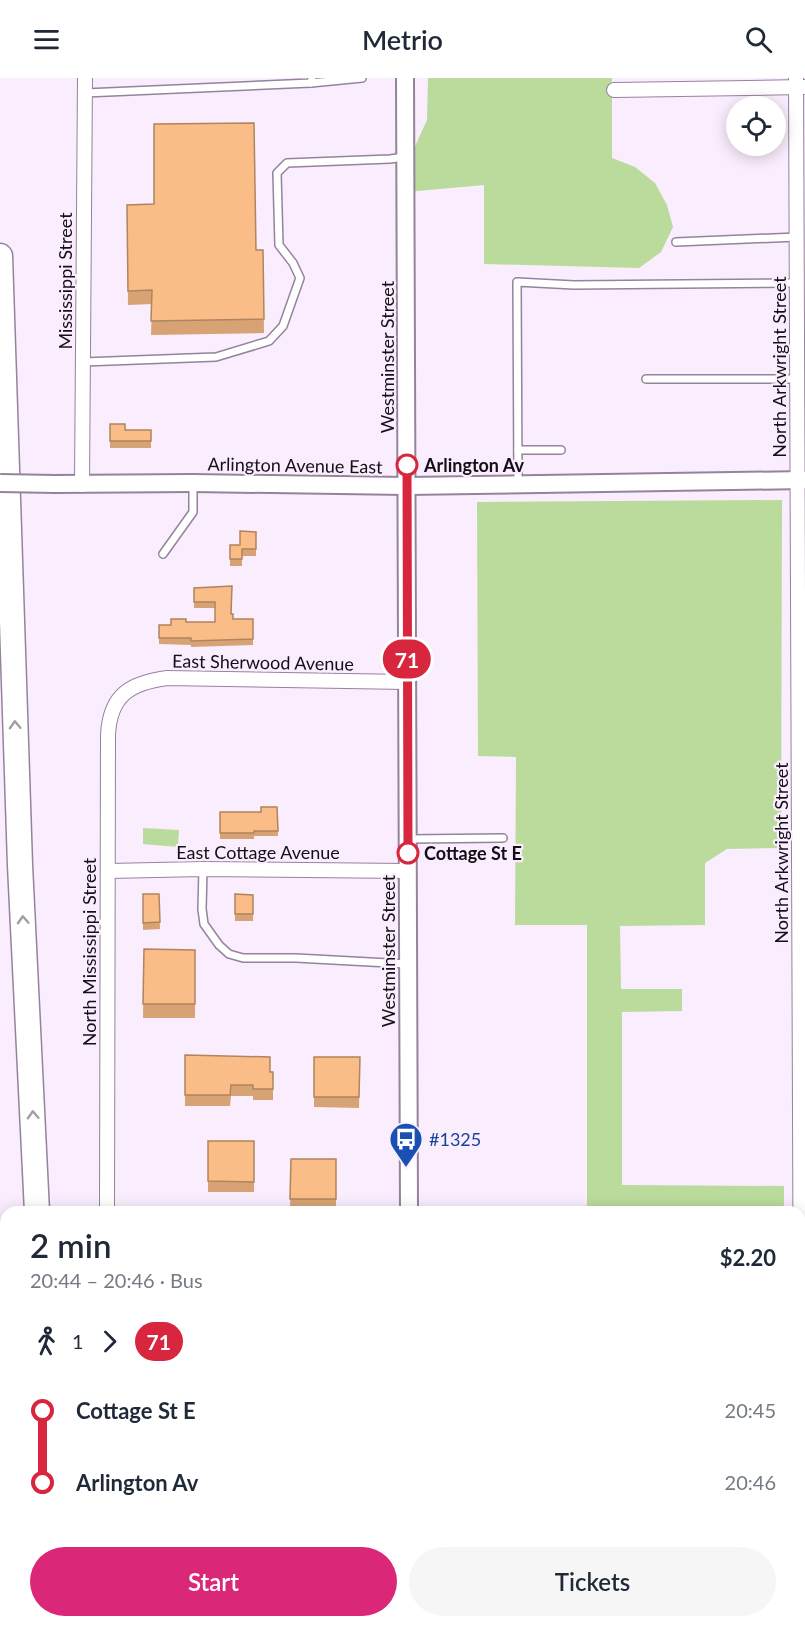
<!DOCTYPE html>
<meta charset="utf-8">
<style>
body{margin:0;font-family:Lato,sans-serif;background:#f6f6f7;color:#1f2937;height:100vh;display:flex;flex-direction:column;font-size:22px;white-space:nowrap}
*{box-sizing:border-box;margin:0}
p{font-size:20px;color:#747a83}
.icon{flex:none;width:33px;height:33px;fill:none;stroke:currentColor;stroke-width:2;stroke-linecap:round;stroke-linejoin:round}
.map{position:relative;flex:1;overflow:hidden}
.panel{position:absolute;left:0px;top:1128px;width:806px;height:422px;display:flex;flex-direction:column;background:#fff;border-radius:18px 18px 0 0;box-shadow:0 3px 15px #0003}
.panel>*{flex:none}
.badge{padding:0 12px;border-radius:20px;font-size:21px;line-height:39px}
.tools{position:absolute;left:726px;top:18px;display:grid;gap:12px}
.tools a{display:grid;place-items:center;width:60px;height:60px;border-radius:50%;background:#fff;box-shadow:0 3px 15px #0003;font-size:30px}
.map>.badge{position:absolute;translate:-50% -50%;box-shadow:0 0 0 3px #fff}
.legs{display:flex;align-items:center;gap:9px;height:66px;padding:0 30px;font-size:20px}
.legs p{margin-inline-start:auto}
.summary{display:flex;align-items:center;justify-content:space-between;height:102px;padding:0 30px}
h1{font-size:33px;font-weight:600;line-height:45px}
.button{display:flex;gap:12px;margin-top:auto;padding:12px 30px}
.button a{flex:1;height:69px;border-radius:36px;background:#db2777;color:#fff;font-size:24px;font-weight:600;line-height:69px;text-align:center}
.button a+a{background:#f6f6f7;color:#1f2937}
ul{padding:0 30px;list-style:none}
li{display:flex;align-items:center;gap:21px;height:72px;font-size:22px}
li i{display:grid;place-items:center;width:9px;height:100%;margin:0 8px;background:currentColor}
li i::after{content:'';width:15px;height:15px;margin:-8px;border:4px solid;border-radius:50%;background:#fff}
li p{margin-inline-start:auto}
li:first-child i{background:linear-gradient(#0000 50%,currentColor 0)}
li:last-child i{background:linear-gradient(currentColor 50%,#0000 0)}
header{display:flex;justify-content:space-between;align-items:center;height:78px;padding:0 30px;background:#fff;font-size:27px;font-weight:600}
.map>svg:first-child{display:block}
.green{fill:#badb9b}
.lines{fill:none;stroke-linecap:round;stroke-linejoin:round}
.service-casing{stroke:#95839b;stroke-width:10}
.minor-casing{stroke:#95839b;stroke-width:16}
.tertiary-casing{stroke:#95839b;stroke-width:20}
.motorway-casing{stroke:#95839b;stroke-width:27}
.service{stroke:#fff;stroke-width:7}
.minor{stroke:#fff;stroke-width:14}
.tertiary{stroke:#fff;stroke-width:16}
.motorway{stroke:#fff;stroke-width:24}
.tertiary-bridge-casing{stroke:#95839b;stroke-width:20;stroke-linecap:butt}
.tertiary-bridge{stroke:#fff;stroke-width:16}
.wall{fill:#d8a374}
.building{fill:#fbbd87;stroke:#b0845e;stroke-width:1.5}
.oneway{stroke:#a19fa2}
.line-1-casing{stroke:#fff;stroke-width:14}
.line-1{stroke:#d7263d;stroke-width:9}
.stop-1-dot{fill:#fff;stroke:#d7263d;stroke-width:3}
.labels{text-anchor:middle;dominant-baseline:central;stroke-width:4.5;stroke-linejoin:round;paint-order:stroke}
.street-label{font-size:18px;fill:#140e16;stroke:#faedfd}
.stop-label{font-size:18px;font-weight:bold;fill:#140e16;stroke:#faedfd;text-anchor:start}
.transit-label{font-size:18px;fill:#164399;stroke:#faedfd;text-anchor:start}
</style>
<header><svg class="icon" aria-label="menu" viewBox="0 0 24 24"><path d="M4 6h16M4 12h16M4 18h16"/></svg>Metrio<svg class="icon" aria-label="search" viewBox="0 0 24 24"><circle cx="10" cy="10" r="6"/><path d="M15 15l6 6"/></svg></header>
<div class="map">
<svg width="805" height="1549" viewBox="0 0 805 1549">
<rect width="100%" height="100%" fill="#faedfd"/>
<g class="green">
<polygon points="428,0 612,0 612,80 635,89 655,105 667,127 673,149 661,174 639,190 484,186 484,107 406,114 405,90 427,42"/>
<polygon points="782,422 781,770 727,771 705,785 705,847 620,848 621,911 682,911 682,933 622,934 622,1107 784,1108 784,1134 587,1134 587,847 515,847 516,679 478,678 477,424"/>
<polygon points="143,750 179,752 178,769 143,766"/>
<polygon points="549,1544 661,1544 662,1549 549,1549"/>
</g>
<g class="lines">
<defs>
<g id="service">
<polyline points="311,5 362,0"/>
<polyline points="85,15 311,5 312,0"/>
<polyline points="676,164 797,159"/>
<polyline points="83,284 216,279 269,263 283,248 300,200 293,185 279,167 277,95 287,85 390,81 405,79"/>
<polyline points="646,301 797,301"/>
<polyline points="518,372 561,372"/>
<polyline points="518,406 517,204 574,207 796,205"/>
<polyline points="163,476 193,434 193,405"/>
<polyline points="409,761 503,760"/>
<polyline points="203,791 202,831 204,846 219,867 229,876 243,880 296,880 407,886"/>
</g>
<g id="minor">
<polyline points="796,0 802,1549"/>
<polyline points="614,12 804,9"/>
<polyline points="82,407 85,0"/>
<polyline points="108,793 203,791 408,793"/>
<path d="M107,1134l1,-477c2,-40 22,-52 59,-57l240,4"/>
</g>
<g id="tertiary">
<polyline points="405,0 409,1134"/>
<polyline points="55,406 193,405 407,408 805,402"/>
<polyline points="410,1544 410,1549"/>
</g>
<g id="motorway">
<polyline points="0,178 20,787 37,1134"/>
<polyline points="0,1526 1,1549"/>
<polyline points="51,1544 51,1549"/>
<polyline points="92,1544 93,1549"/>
</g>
</defs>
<use href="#service" class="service-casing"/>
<use href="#minor" class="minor-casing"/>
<use href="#tertiary" class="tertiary-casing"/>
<use href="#motorway" class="motorway-casing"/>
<use href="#service" class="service"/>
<use href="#minor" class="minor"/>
<use href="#tertiary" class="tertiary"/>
<use href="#motorway" class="motorway"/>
<defs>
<polyline id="tertiary-bridge" points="0,405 55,406"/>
</defs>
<use href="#tertiary-bridge" class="tertiary-bridge-casing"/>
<use href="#tertiary-bridge" class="tertiary-bridge"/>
</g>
<g class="wall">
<polygon points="127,127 256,172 263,172 264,255 151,257 152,226 128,227"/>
<polygon points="110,346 125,352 151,352 151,370 110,370"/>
<polygon points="256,454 256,478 242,478 242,488 230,488 230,467 240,467"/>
<polygon points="232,508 231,536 233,541 253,541 253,567 191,569 191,567 159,566 159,547 171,547 186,544 215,544 215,530 194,530 194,510"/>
<polygon points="277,729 278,758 254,758 254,761 220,761 220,734 261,734"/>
<polygon points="143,816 159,816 160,851 143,852"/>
<polygon points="235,816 253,817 253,843 235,843"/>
<polygon points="144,871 195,872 195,940 143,940"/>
<polygon points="185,977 273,994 273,1022 253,1022 253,1018 231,1018 230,1028 185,1028"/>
<polygon points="314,979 360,979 359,1030 314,1029"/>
<rect x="208" y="1063" width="46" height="51"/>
<polygon points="291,1081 336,1081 336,1132 290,1132"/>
</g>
<g class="building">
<polygon points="254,45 256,172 263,172 264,241 151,243 152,212 128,213 127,127 154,126 154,46"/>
<polygon points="110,346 125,346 125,352 151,352 151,363 110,363"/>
<polygon points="240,453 256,454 256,471 242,471 242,481 230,481 230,467 240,467"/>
<polygon points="232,508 231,536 233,536 233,541 253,541 253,561 191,563 191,560 159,560 159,547 171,547 171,541 186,541 186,544 215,544 215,524 194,524 194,510"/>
<polygon points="261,729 277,729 278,753 254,753 254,755 220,755 220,734 261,734"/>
<polygon points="143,816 159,816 160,844 143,845"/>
<polygon points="235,816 253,817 253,836 235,836"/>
<polygon points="144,871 195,872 195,926 143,926"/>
<polygon points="185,977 270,979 270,994 273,994 273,1011 253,1011 253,1007 231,1007 230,1017 185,1017"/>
<polygon points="314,979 360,979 359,1019 314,1019"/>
<polygon points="208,1063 254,1063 254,1104 208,1103"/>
<polygon points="291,1081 336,1081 336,1121 290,1121"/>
<rect x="741" y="1544" width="26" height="5"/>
</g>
<defs><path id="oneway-chevron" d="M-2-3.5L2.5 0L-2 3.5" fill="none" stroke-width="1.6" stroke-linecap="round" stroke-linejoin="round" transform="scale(1.5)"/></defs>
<g class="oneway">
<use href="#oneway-chevron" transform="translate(15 647) rotate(-92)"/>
<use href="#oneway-chevron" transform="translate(23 842) rotate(-93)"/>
<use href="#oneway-chevron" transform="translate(33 1037) rotate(-93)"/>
</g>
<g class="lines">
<defs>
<polyline id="line-1" points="407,387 408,775"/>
</defs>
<use href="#line-1" class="line-1-casing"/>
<use href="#line-1" class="line-1"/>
</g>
<defs>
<symbol id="bus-pin" viewBox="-11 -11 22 30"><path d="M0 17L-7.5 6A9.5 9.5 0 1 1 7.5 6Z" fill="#1a4fb4" stroke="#faedfd"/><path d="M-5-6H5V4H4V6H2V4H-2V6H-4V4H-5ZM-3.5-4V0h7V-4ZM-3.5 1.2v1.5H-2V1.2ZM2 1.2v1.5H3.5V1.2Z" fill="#fff"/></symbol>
</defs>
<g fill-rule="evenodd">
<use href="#bus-pin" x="387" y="1042" width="38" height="52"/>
</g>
<g class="stop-1-dot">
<circle cx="407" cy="387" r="10"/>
<circle cx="408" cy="775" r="10"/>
</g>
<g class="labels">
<g class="street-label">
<text transform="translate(65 203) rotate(-90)">Mississippi Street</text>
<text transform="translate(387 279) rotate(-90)">Westminster Street</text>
<text transform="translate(779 289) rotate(-90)">North Arkwright Street</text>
<text transform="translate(295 387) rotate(1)">Arlington Avenue East</text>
<text transform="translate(263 584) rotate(1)">East Sherwood Avenue</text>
<text x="258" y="774">East Cottage Avenue</text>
<text transform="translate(781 775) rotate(-90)">North Arkwright Street</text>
<text transform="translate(388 873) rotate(-90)">Westminster Street</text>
<text transform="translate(89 874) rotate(-90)">North Mississippi Street</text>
</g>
<g class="stop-label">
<text x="424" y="387">Arlington Av</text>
<text x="424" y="775">Cottage St E</text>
</g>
<g class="transit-label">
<text x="429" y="1061">#1325</text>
</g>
</g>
</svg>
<div class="tools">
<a><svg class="icon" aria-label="locate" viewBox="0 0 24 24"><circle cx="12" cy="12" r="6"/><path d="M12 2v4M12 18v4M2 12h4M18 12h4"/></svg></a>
</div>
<b class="badge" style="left:407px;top:581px;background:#d7263d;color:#fff">71</b>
<section class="panel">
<div class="summary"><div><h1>2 min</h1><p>20:44 – 20:46 · Bus</p></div><b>$2.20</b></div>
<div class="legs"><svg class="icon" aria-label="walk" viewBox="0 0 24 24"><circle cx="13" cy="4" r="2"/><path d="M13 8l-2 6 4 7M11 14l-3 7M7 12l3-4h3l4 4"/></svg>1<svg class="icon" aria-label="forward" viewBox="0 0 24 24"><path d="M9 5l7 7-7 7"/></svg><b class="badge" style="background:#d7263d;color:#fff">71</b></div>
<ul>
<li><i style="color:#d7263d"></i><b>Cottage St E</b><p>20:45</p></li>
<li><i style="color:#d7263d"></i><b>Arlington Av</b><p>20:46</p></li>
</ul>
<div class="button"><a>Start</a><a>Tickets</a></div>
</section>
</div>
